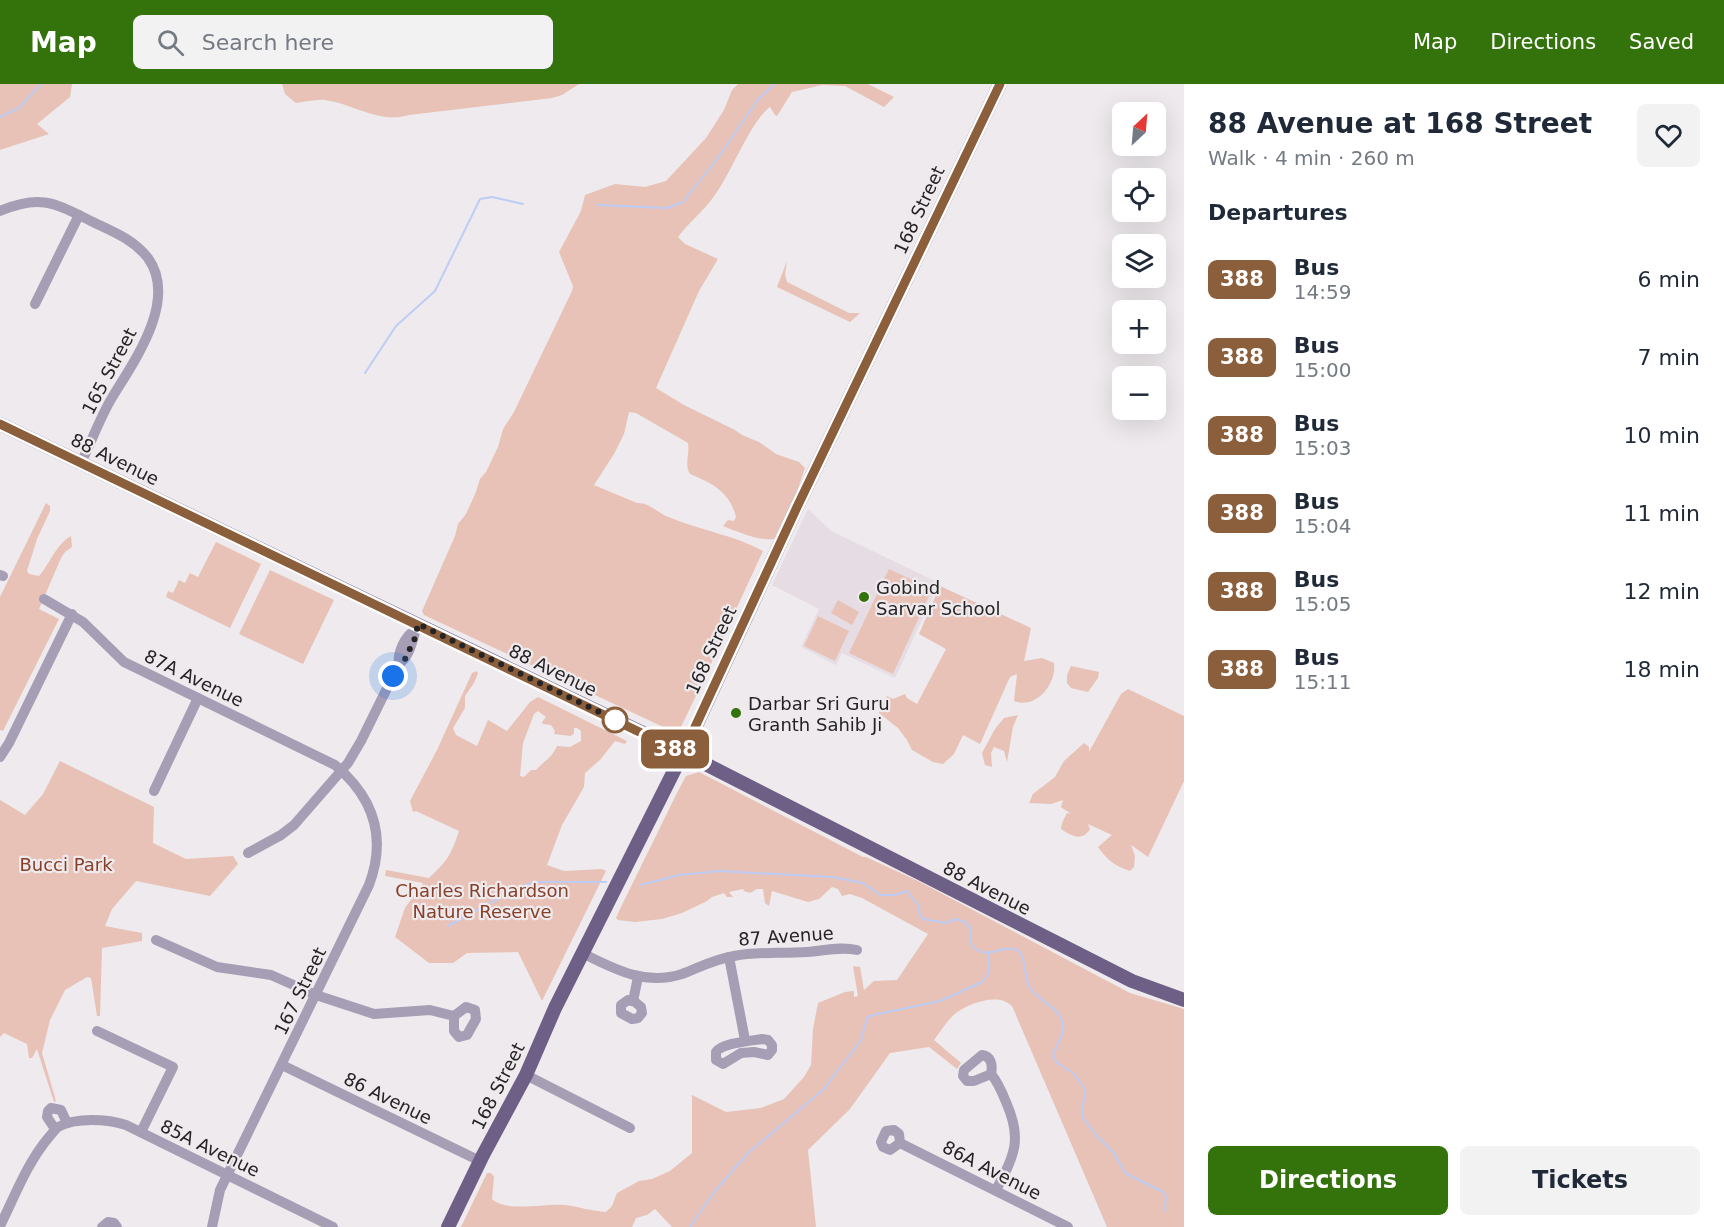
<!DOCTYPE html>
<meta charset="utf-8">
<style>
body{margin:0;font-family:"DejaVu Sans",sans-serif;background:#f2f2f3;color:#1f2937;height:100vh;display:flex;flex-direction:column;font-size:22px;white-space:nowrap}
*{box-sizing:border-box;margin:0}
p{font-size:20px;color:#747a83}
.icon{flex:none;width:33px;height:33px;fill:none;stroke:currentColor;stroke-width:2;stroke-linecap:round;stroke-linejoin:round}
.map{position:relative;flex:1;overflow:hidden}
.drawer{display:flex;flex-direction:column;background:#fff;width:540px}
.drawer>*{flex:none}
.badge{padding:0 12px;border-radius:9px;font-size:21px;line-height:39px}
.needle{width:39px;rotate:26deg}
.tools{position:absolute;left:1112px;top:18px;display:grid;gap:12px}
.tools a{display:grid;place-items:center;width:54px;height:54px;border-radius:9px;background:#fff;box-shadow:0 6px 24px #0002;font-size:30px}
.you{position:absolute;width:30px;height:30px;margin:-15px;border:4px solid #fff;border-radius:50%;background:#1a73e8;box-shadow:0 0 0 9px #1a73e833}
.map>.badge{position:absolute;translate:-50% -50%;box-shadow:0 0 0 3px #fff}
h2{padding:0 24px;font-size:22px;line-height:54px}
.round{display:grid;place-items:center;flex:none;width:63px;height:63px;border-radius:9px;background:#f2f2f3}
.overview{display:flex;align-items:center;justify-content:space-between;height:102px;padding:0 24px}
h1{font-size:28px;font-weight:700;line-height:45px}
.cta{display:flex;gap:12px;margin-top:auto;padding:12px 24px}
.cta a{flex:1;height:69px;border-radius:9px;background:#34730b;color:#fff;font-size:24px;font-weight:700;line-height:69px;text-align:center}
.cta a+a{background:#f2f2f3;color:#1f2937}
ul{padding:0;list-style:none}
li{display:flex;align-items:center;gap:18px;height:78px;padding:0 24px}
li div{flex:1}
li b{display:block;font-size:22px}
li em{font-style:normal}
li .badge{min-width:66px;font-weight:700;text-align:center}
header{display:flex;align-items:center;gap:36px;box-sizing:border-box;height:84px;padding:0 30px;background:#34730b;color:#fff}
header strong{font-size:28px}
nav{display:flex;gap:33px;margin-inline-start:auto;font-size:21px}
.search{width:420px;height:54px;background:#f2f2f3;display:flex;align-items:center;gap:15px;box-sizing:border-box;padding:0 21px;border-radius:9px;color:#747a83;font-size:22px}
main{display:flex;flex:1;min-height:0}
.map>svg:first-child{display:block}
.built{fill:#e6dce4}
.green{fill:#e8c2b6;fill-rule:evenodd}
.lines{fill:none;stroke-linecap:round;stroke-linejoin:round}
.stream{stroke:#becdf6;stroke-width:2}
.minor{stroke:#a69eb5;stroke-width:10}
.major{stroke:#6d5f86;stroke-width:14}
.line-casing{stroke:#fff;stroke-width:14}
.line{stroke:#8b5e3c;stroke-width:9}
.walk{stroke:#252324;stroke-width:6;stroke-dasharray:0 10.8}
.poi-dot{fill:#34730b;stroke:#eeeaed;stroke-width:2}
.stop-dot{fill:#fff;stroke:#8b5e3c;stroke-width:3}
.labels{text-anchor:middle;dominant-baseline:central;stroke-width:4.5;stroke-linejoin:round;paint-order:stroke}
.street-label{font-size:18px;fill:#252324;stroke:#eeeaed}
.poi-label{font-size:18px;fill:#252324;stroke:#eeeaed;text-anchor:start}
.park-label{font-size:18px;fill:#874028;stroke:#eeeaed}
</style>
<header>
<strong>Map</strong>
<div class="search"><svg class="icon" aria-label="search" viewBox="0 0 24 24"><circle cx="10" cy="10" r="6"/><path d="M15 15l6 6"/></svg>Search here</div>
<nav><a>Map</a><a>Directions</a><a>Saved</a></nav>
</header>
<main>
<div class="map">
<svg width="1184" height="1143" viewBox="0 0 1184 1143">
<rect width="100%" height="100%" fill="#eeeaed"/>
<polygon class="built" points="808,425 831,447 939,499 895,594 842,569 836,581 801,563 819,525 772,501"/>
<g class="green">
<polygon points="0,0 72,0 70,13 37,40 49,50 0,66"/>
<path d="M282,0h297l-17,11 -10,3 -143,17c-30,9 -55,-11 -84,-15 -9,-1 -20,2 -29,3l-11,-9z"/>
<path d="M738,0h130l26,13 -10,10 -39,-21 -23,-1 -30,7 -15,24 -2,-1 -5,-8c-19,14 -39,66 -55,88 -12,17 -25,26 -37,42l7,7 33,15 -19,32 -43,97 28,17 51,25 7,5 17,7 17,12 23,8 6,6 -9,26 -22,45c-17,2 -35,-7 -51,-13l5,-6 6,1 2,-4c-6,-25 -24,-34 -46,-43 -6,-10 0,-20 -2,-31l-52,-30 -7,-1 -5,22 -10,20 -20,31 43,18c11,-1 20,9 29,13 32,14 66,18 97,35 -28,60 -54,119 -83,178l-6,3 -250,-117 -2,-4 33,-75 3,-12 8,-10 10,-22 4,-13 6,-7 12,-25 5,-18 11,-17 58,-121 1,-5 -14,-34 22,-41 4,-16 30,-11 30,3 21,-6 40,-43 18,-28 8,-20z"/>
<polygon points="787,177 785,191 787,198 849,229 860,229 850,238 777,203"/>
<path d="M46,419l4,3v5l-13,28 -10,32 2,3 10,2c11,-12 17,-32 32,-40l1,11 -7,5 -4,6 -22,51 20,10 -56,112 -3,-1v-133z"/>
<polygon points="216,458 261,480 230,544 166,513 168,507 173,509 179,496 185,499 190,489 198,493"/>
<polygon points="889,485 932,505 893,590 849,569"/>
<polygon points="270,486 334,516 303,580 239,550"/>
<path d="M940,502l91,42 -7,33 18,-3 12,5c3,21 -18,47 -40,38l3,-27 -7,3 -30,67 -17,-9 -9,19 -11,10 -10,-2 -21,-12 -5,-10 -9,-12 -19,-15 8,-17 6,3 12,-5 2,4 10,6 29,-55 -27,-15z"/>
<polygon points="838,516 859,528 852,541 831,529"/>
<polygon points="818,532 849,547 835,577 804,562"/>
<polygon points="1071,582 1099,588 1098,594 1088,608 1071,604 1067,599 1067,591"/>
<path d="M476,587l2,2 -4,10 -9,13v12l-12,20 3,7 21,11 11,-26 19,11 23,-29 8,-5 89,44 -2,3 -10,-3 -15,19 -15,13 -1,14 -22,38 -15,40 17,6 38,-2 4,2 -64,130 -24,-49 -51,1 -14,10h-24l-34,-26 10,-29 18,-25 -38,-7 1,-6 43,8c19,-18 22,-23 30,-47l-43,-20 -3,1 -3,-11 27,-51 35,-77zM538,627l8,6 -4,5 1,2 8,1 4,6 -1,3 17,2 3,-3v-5h3l4,3v10l-11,6 -13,-1c-5,12 -13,15 -21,24h-5l-7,7 -4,-1 3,-33 11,-29z"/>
<path d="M1128,605l56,27v65l-36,76 -17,-12 4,11 -1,11 -4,4c-15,-5 -23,-11 -32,-24l14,-12 -24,-11 2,5c-8,13 -18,7 -29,0l1,-6 5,-10 4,1 -10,-7 2,-7 -12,4 -22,-1 4,-9 22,-17 9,-16 20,-18 5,4v5l32,-58z"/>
<polygon points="1018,631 1013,643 1007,678 1004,667 994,663 991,669 992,683 985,681 982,669 995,645 1004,634"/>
<polygon points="60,677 154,723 153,759 186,775 233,772 238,780 210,812 136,797 112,825 105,842 142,849 142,857 102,864 100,932 97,932 91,894 87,893 65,906 50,936 42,969 56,1017 54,1018 37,965 32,974 29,974 27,960 4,949 0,953 0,716 25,731 43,710"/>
<path d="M699,688l164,85h3l52,24 212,112 54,16v218h-77l-95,-221c-13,-13 -39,-4 -53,5 -10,6 -18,20 -25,29l27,23 -4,6 -28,-22 -39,6 -40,56 -42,41 8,77h-144l-17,-18 -8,6 -11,3 -4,9h-171l26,-54h4l3,4 -2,22c15,14 54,4 73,6 14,2 27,6 41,7l6,-6 5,-13 22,-12 13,-2 18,-8 22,-18v-58l34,17 35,-4 23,-9 20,-22 7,-12 2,-36 5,-26 27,-11 9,-1v6l4,-1 -5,-30 7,1 4,23 10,-9 23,-1 31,-46 -66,-36 -12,-4 -8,2 -4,-7 -6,-2 -13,12 -11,3 -36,-11 -3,15 -4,-3 -2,-14h-6l-7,4 -6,-2 -1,-2 -14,3 4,5h-6l-3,-4 -12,4 -5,4 -25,12 -20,6 -27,3 -17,-2 -2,-2 4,-9 58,-118 8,-15z"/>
</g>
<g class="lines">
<g class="stream">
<polyline points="0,33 19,24 41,0"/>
<polyline points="597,121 667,124 683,118 717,75 757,17 774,0"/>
<polyline points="365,289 396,242 435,207 480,115 492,113 523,120"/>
<path d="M641,801l38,-10 40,-4 113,6 31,6 17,12h15l12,-4 12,15v6l3,7 24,4 10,-4 9,3 6,7 -1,14c15,21 32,0 47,7 9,4 7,29 13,38 9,14 31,19 33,37 2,10 -8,21 -10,31l4,7 16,10 10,13 2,6 -3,19 1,7 14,18 17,17 11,20 38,19 3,6 -2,13"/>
<polyline points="448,842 520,803 535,798 606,798"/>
<polyline points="690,1143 714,1108 748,1069 824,1005 861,956 867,934 873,931 940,917 982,898 988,890 988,869"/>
</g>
<g class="minor">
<path d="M0,127c42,-18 56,-7 95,12 19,9 39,17 53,35 30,42 -13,102 -35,138 -13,21 -21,45 -32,67"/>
<polyline points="35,220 79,131"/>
<polyline points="0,491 3,492"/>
<path d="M44,515l39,23 41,40 211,103c38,32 52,72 34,120l-149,305 -8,37"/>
<path d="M399,580c-2,-11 6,-28 15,-33"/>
<polyline points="0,673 9,659 72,530"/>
<polyline points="154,707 198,614"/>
<path d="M248,769l33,-18 13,-10 54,-62 13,-22 38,-77c13,-10 13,-26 19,-40"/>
<polyline points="156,856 217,883 271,891 316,911"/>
<path d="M582,869c32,16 63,33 100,21 18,-7 33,-15 52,-18 25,-5 48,-2 73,-4 17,-1 33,-6 50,-2"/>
<polyline points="729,873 745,956"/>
<polyline points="316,911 374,930 430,926 454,932"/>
<polygon points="628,916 635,918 641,923 642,929 638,934 632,935 621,929 621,921"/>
<polyline points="633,917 638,893"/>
<polygon points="466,923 475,926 476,935 467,951 459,953 454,947 454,932"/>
<polyline points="97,947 173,983 141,1048"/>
<path d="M762,955l6,1 4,5v5l-4,5 -14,-3 -13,1 -18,11 -7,-4v-8c6,-9 34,-11 46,-13z"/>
<path d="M982,971c9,1 11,10 9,19l-17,7h-7l-4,-5 1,-6z"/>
<polyline points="282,981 480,1077"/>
<path d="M991,990c7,8 11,18 15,28 17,38 8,54 -10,88"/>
<polyline points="526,991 630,1044"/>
<polyline points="55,1045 47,1033 48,1027 51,1024 61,1026 67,1039"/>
<polyline points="900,1059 890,1066 883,1063 881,1058 886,1047 894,1046 899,1050 900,1059 1068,1143"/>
<path d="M0,1142c15,-30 27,-63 49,-89 4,-4 5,-7 9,-10 18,-10 50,-8 68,-2l207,102"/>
<polyline points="102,1143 108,1138 114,1139 117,1143"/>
</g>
<g class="major">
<polyline points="0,340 672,663 1132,897 1184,916"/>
<polyline points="448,1143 483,1071 526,991 555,924 688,659 797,423 1000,0"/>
</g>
</g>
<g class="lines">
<defs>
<polyline id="line" points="0,340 683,669 797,423 1000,0"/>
</defs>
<use href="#line" class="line-casing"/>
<use href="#line" class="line"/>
<polyline class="walk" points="393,592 399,580 405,575 415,554 418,540 620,638 615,636"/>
</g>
<g class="poi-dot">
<circle cx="864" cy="513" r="6"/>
<circle cx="736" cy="629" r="6"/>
</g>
<circle class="stop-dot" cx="615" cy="636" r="12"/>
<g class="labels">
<g class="street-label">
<text transform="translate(919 126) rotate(-65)">168 Street</text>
<text transform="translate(109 287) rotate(-62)">165 Street</text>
<text transform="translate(115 375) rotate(26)">88 Avenue</text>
<text transform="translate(711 566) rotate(-65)">168 Street</text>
<text transform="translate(553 586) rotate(26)">88 Avenue</text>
<text transform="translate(194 594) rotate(26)">87A Avenue</text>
<text transform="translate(987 804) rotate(27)">88 Avenue</text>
<text transform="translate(786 852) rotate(-4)">87 Avenue</text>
<text transform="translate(300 907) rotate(-64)">167 Street</text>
<text transform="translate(498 1002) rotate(-63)">168 Street</text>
<text transform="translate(388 1014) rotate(26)">86 Avenue</text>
<text transform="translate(210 1064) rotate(26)">85A Avenue</text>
<text transform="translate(992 1086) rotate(27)">86A Avenue</text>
</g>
<g class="poi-label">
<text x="876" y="503">Gobind<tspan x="876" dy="21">Sarvar School</tspan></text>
<text x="748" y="619">Darbar Sri Guru<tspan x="748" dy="21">Granth Sahib Ji</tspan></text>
</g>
<g class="park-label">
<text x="66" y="780">Bucci Park</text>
<text x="482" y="806">Charles Richardson<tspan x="482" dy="21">Nature Reserve</tspan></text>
</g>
</g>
</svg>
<div class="tools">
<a><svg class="needle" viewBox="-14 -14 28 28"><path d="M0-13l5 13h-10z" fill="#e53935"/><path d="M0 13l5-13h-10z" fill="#747a83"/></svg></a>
<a><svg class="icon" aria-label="locate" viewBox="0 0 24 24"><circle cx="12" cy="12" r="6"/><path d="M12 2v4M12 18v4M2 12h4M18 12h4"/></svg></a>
<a><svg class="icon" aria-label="layers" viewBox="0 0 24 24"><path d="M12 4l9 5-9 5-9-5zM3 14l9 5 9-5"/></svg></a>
<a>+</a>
<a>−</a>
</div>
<div class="you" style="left:393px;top:592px"></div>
<b class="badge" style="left:675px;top:665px;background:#8b5e3c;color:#fff">388</b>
</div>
<section class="drawer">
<div class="overview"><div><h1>88 Avenue at 168 Street</h1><p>Walk · 4 min · 260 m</p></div><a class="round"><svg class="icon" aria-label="heart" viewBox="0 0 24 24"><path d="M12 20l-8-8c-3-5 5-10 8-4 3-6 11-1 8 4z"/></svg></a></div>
<h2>Departures</h2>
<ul>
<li><span class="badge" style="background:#8b5e3c;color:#fff">388</span><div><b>Bus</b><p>14:59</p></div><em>6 min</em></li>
<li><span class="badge" style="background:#8b5e3c;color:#fff">388</span><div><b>Bus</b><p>15:00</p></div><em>7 min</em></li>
<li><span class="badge" style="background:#8b5e3c;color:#fff">388</span><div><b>Bus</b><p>15:03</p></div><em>10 min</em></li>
<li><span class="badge" style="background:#8b5e3c;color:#fff">388</span><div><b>Bus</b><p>15:04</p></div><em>11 min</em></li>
<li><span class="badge" style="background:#8b5e3c;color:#fff">388</span><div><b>Bus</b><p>15:05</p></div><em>12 min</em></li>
<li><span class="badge" style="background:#8b5e3c;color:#fff">388</span><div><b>Bus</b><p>15:11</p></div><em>18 min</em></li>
</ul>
<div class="cta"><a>Directions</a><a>Tickets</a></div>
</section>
</main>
